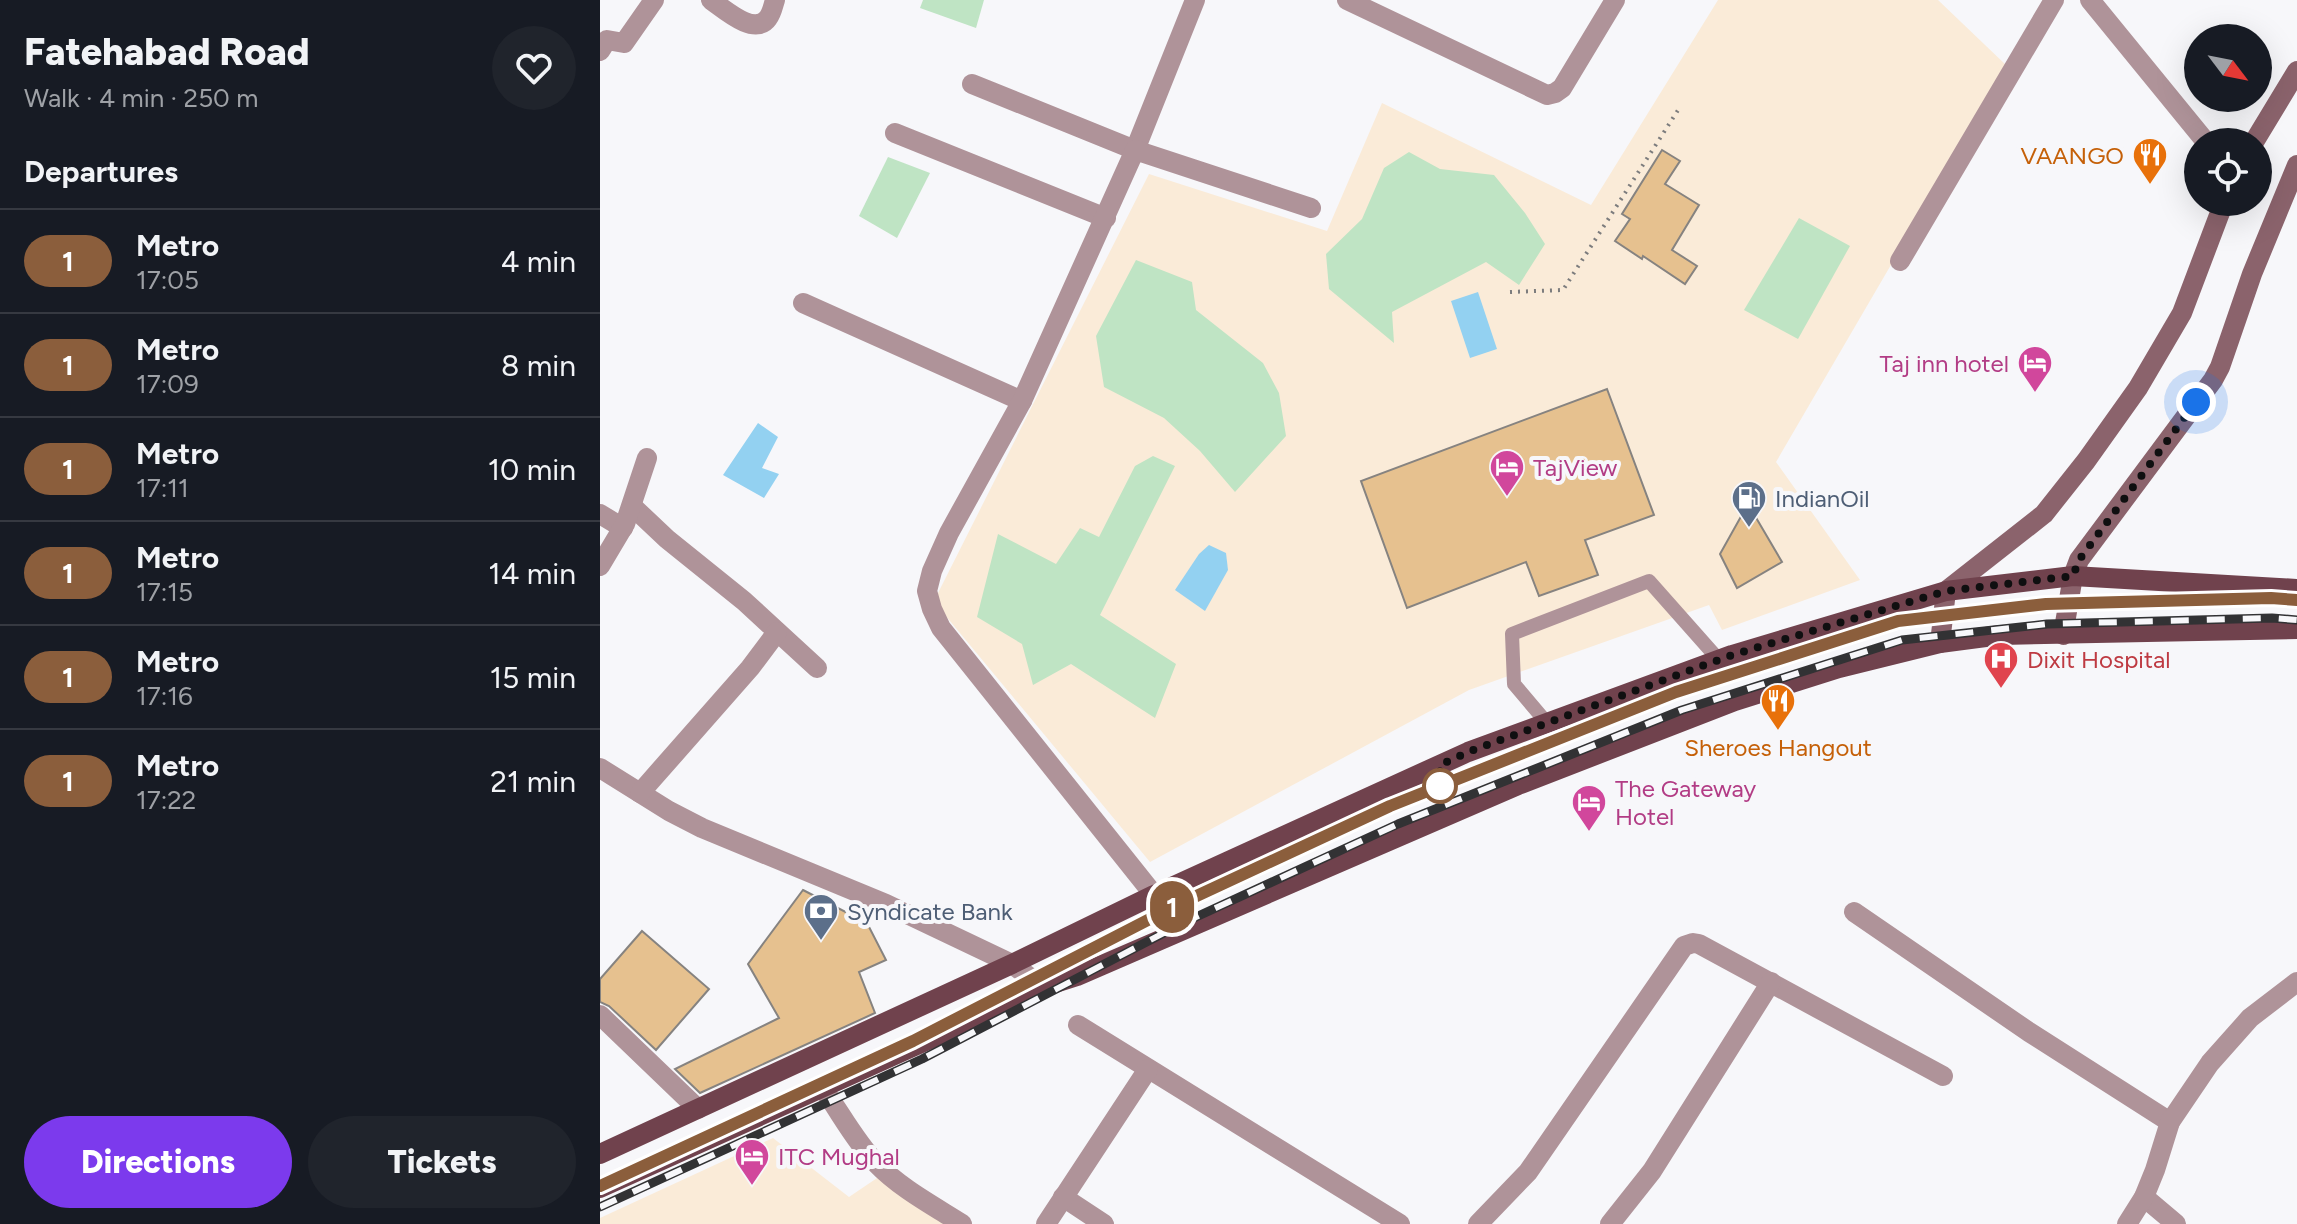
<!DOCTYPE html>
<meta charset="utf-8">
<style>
body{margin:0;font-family:Figtree,sans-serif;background:#20242c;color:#f1f3f6;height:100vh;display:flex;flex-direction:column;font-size:30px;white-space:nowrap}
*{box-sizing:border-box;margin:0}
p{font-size:26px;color:#9ea1a6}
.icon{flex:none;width:44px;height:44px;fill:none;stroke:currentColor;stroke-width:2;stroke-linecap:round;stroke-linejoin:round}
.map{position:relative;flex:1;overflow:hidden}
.panel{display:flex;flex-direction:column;background:#171b24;width:600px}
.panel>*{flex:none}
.badge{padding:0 16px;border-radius:26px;font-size:28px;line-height:52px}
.needle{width:52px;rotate:122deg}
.fabs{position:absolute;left:1584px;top:24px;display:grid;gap:16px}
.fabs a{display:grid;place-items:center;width:88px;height:88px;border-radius:50%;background:#171b24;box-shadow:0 8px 32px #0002;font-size:40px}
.you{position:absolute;width:40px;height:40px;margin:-20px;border:6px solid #fff;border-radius:50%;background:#1a73e8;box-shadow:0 0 0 12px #1a73e833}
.map>.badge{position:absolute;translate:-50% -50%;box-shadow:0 0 0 4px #fff}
h2{padding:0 24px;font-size:30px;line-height:72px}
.round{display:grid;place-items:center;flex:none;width:84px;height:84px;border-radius:42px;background:#20242c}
.summary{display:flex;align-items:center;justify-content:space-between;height:136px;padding:0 24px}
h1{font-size:38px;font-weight:800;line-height:60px}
.button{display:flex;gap:16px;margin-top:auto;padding:16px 24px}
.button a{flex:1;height:92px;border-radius:48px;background:#7c3aed;color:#fff;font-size:32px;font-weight:800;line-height:92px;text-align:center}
.button a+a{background:#20242c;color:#f1f3f6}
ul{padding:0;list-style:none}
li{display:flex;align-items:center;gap:24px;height:104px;padding:0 24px;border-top:2px solid #363941}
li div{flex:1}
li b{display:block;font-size:30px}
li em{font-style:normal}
li .badge{min-width:88px;font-weight:700;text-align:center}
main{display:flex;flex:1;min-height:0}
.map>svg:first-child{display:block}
.commercial{fill:#faebd8}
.green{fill:#bfe4c4}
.water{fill:#93d1f1}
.building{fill:#e6c18f;stroke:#868380;stroke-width:2}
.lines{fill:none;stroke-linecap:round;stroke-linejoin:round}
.path{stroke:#7c7c7d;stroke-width:4;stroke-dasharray:2 6;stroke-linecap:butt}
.lane{stroke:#af9399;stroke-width:14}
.street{stroke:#af9399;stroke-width:20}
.secondary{stroke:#8b636c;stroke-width:20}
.primary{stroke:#70424d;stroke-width:20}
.rail-casing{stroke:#323234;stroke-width:9}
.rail{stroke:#f7f7fa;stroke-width:6;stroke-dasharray:18;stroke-linecap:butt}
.line-casing{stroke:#fff;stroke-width:18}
.line{stroke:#8b5e3c;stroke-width:12}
.walk{stroke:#0f0f10;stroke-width:8;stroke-dasharray:0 14.4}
.stop-dot{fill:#fff;stroke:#8b5e3c;stroke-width:4}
.labels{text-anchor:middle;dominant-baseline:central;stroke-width:8;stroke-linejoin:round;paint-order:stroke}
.food-label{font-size:24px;fill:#c56008;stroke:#f7f7fa;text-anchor:end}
.hotel-label{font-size:24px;fill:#b23c85;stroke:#f7f7fa;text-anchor:start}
.service-label{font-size:24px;fill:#4e5e75;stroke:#f7f7fa;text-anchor:start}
.health-label{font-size:24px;fill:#be3a42;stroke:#f7f7fa;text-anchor:start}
</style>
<main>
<section class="panel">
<div class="summary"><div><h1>Fatehabad Road</h1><p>Walk · 4 min · 250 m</p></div><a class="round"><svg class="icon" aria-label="heart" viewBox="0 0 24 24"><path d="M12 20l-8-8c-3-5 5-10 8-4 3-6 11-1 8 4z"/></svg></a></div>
<h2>Departures</h2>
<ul>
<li><span class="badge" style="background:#8b5e3c;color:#fff">1</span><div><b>Metro</b><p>17:05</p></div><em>4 min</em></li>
<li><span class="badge" style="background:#8b5e3c;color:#fff">1</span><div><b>Metro</b><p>17:09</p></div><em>8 min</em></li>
<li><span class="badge" style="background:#8b5e3c;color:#fff">1</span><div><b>Metro</b><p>17:11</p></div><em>10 min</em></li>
<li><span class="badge" style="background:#8b5e3c;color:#fff">1</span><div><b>Metro</b><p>17:15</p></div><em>14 min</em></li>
<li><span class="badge" style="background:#8b5e3c;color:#fff">1</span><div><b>Metro</b><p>17:16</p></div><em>15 min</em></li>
<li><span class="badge" style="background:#8b5e3c;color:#fff">1</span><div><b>Metro</b><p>17:22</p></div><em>21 min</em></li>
</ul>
<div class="button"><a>Directions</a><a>Tickets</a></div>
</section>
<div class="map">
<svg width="1697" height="1224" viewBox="0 0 1697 1224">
<rect width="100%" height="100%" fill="#f7f7fa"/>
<g class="commercial">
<polygon points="1118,0 1338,0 1407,66 1176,462 1260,580 1122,630 1109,605 869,690 550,862 340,609 337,595 549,174 727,231 782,103 991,205"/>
<polygon points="173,1138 249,1197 280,1176 352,1224 0,1224 0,1218"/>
</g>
<g class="green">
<polygon points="323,0 384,0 376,28 320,8"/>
<polygon points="809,152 840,169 894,175 925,213 945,244 919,285 886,262 792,312 794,343 729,289 726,254 762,219 784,168"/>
<polygon points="288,157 330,173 297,238 259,216"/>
<polygon points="1199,218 1250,246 1198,339 1144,310"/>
<polygon points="536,260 592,282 596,310 663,363 679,393 686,436 635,492 600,451 564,418 504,387 496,336"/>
<polygon points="553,456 575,466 500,615 576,664 555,718 471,664 433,685 422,644 377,617 398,534 456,564 480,528 499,537 535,466"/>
</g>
<g class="water">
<polygon points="878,292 897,349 870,358 851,301"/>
<polygon points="158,423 178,437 162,468 179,474 164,498 123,475"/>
<polygon points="609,545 626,553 628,570 605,611 575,590 599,554"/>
</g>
<g class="building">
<polygon points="1062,150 1080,161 1065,184 1099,205 1072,250 1097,266 1085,284 1043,256 1042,259 1015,241 1030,219 1022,214"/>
<polygon points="1007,389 1054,515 985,540 998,575 939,596 926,562 807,608 761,481"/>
<polygon points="1148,504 1182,562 1137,588 1120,554"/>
<polygon points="203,890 267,923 286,960 259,972 275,1013 100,1093 75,1069 179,1018 148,964"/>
<polygon points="42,931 109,989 56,1050 9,1006 0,1002 0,979"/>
</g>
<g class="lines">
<polyline class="path" points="910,292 963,290 1080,107"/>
<polyline class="lane" points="947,723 914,684 912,634 1049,581 1119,660"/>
<g class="street">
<path d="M111,0c13,9 44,37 57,18 4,-5 5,-12 7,-18"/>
<polyline points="747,0 947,95 955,93 962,88 1015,0"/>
<polyline points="1490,0 1606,142"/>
<polyline points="0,51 7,40 24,43 54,0"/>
<polyline points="372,84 535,150 595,0"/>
<polyline points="295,133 506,218"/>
<polyline points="1300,261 1454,0"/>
<polyline points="203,303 422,401"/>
<polyline points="32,506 67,539 144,601 217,668"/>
<polyline points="0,514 23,528"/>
<polyline points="0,566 25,524 47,458"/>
<polyline points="0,768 69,811 102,828 286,904 412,964 444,988"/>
<polyline points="40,793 150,668 177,632"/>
<polyline points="554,895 341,628 332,609 327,591 332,571 349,533 422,401 535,150 711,208"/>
<polyline points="1254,912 1429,1032 1570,1122"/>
<polyline points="0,1015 98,1109"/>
<polyline points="478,1025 800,1224"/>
<path d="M222,1087c18,25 33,54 54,76 24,25 56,42 86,61"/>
<polyline points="463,1197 504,1224"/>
<polyline points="1544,1197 1576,1224"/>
<polyline points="446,1224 548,1069"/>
<polyline points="878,1224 928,1172 1084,946 1093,943 1099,944 1343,1076"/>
<polyline points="1010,1224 1052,1171 1171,982"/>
<polyline points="1527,1224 1544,1197 1555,1170 1570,1122 1610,1063 1650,1018 1697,982"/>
</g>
<g class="secondary">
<polyline points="1654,142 1697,71"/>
<polyline points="1463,635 1473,576 1479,560 1613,380 1620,367 1652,274 1697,165"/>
<polyline points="1340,643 1346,591 1444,514 1486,461 1538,388 1582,313 1624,202"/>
</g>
<g class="primary">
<polyline points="0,1154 414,963 554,895 868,752 1132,655 1346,591 1473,576 1697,589"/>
<polyline points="0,1188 452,984 477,976 918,785 1135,701 1239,668 1340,643 1401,635 1697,629"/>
</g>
<defs>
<g id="rail">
<polyline points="0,1186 313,1041 575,906 790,806 1076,692 1298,621 1446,604 1671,598 1697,600"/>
<polyline points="0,1207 322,1059 583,923 798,824 1082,710 1302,640 1447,624 1672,618 1697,620"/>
</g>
</defs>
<use href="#rail" class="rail-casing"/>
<use href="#rail" class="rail"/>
</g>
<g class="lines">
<defs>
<polyline id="line" points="0,1186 313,1041 575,906 790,806 1076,692 1298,621 1446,604 1671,598 1697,600"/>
</defs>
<use href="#line" class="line-casing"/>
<use href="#line" class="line"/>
<polyline class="walk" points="840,786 840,765 868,752 1132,655 1346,591 1473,576 1479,560 1596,402"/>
</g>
<defs>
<symbol id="restaurant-pin" viewBox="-11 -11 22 30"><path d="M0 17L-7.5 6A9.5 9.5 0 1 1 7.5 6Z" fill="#e8710a" stroke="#f7f7fa"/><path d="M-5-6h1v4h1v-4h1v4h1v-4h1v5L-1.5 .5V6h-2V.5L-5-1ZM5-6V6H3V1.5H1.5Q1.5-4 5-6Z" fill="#fff"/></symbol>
<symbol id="hotel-pin" viewBox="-11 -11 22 30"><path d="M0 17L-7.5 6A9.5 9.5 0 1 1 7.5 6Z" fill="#d1479c" stroke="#f7f7fa"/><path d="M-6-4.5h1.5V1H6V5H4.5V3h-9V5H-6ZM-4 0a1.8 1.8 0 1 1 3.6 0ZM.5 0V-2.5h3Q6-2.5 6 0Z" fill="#fff"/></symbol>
<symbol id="fuel-pin" viewBox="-11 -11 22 30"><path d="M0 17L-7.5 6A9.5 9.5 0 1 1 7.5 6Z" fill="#5c6f8a" stroke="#f7f7fa"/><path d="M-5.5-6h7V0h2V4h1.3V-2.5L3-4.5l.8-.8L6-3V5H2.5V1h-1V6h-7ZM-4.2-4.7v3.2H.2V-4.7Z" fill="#fff"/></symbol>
<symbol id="hospital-pin" viewBox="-11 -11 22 30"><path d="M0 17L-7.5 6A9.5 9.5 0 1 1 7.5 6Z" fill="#e0444e" stroke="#f7f7fa"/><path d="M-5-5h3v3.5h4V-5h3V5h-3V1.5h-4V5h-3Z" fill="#fff"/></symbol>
<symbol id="bank-pin" viewBox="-11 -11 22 30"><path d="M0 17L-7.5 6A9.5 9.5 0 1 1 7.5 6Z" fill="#5c6f8a" stroke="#f7f7fa"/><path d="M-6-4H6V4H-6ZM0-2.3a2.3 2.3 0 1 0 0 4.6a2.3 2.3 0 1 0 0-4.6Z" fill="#fff"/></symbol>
</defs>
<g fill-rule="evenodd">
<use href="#restaurant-pin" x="1530" y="135" width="40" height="54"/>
<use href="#hotel-pin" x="1415" y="343" width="40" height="54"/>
<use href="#hotel-pin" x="887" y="447" width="40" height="54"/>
<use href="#fuel-pin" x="1129" y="478" width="40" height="54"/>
<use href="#hospital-pin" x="1381" y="639" width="40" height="54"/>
<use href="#restaurant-pin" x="1158" y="681" width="40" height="54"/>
<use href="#hotel-pin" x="969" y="782" width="40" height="54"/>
<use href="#bank-pin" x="201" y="891" width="40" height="54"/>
<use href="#hotel-pin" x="132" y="1136" width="40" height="54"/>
</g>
<circle class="stop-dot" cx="840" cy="786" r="16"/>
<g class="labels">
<g class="food-label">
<text x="1524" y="155">VAANGO</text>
<text x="1178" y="747" text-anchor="middle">Sheroes Hangout</text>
</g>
<g class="hotel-label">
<text x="1409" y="363" text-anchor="end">Taj inn hotel</text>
<text x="933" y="467">TajView</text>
<text x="1015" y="788">The Gateway<tspan x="1015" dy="28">Hotel</tspan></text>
<text x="178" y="1156">ITC Mughal</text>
</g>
<g class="service-label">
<text x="1175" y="498">IndianOil</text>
<text x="247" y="911">Syndicate Bank</text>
</g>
<g class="health-label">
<text x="1427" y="659">Dixit Hospital</text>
</g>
</g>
</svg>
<div class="fabs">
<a><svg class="needle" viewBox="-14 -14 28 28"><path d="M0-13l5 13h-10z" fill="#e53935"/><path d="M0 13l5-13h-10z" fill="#9ea1a6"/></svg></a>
<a><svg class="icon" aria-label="locate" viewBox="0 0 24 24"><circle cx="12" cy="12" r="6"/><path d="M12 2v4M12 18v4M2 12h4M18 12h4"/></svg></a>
</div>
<div class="you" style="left:1596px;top:402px"></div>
<b class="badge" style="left:572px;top:907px;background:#8b5e3c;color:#fff">1</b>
</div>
</main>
